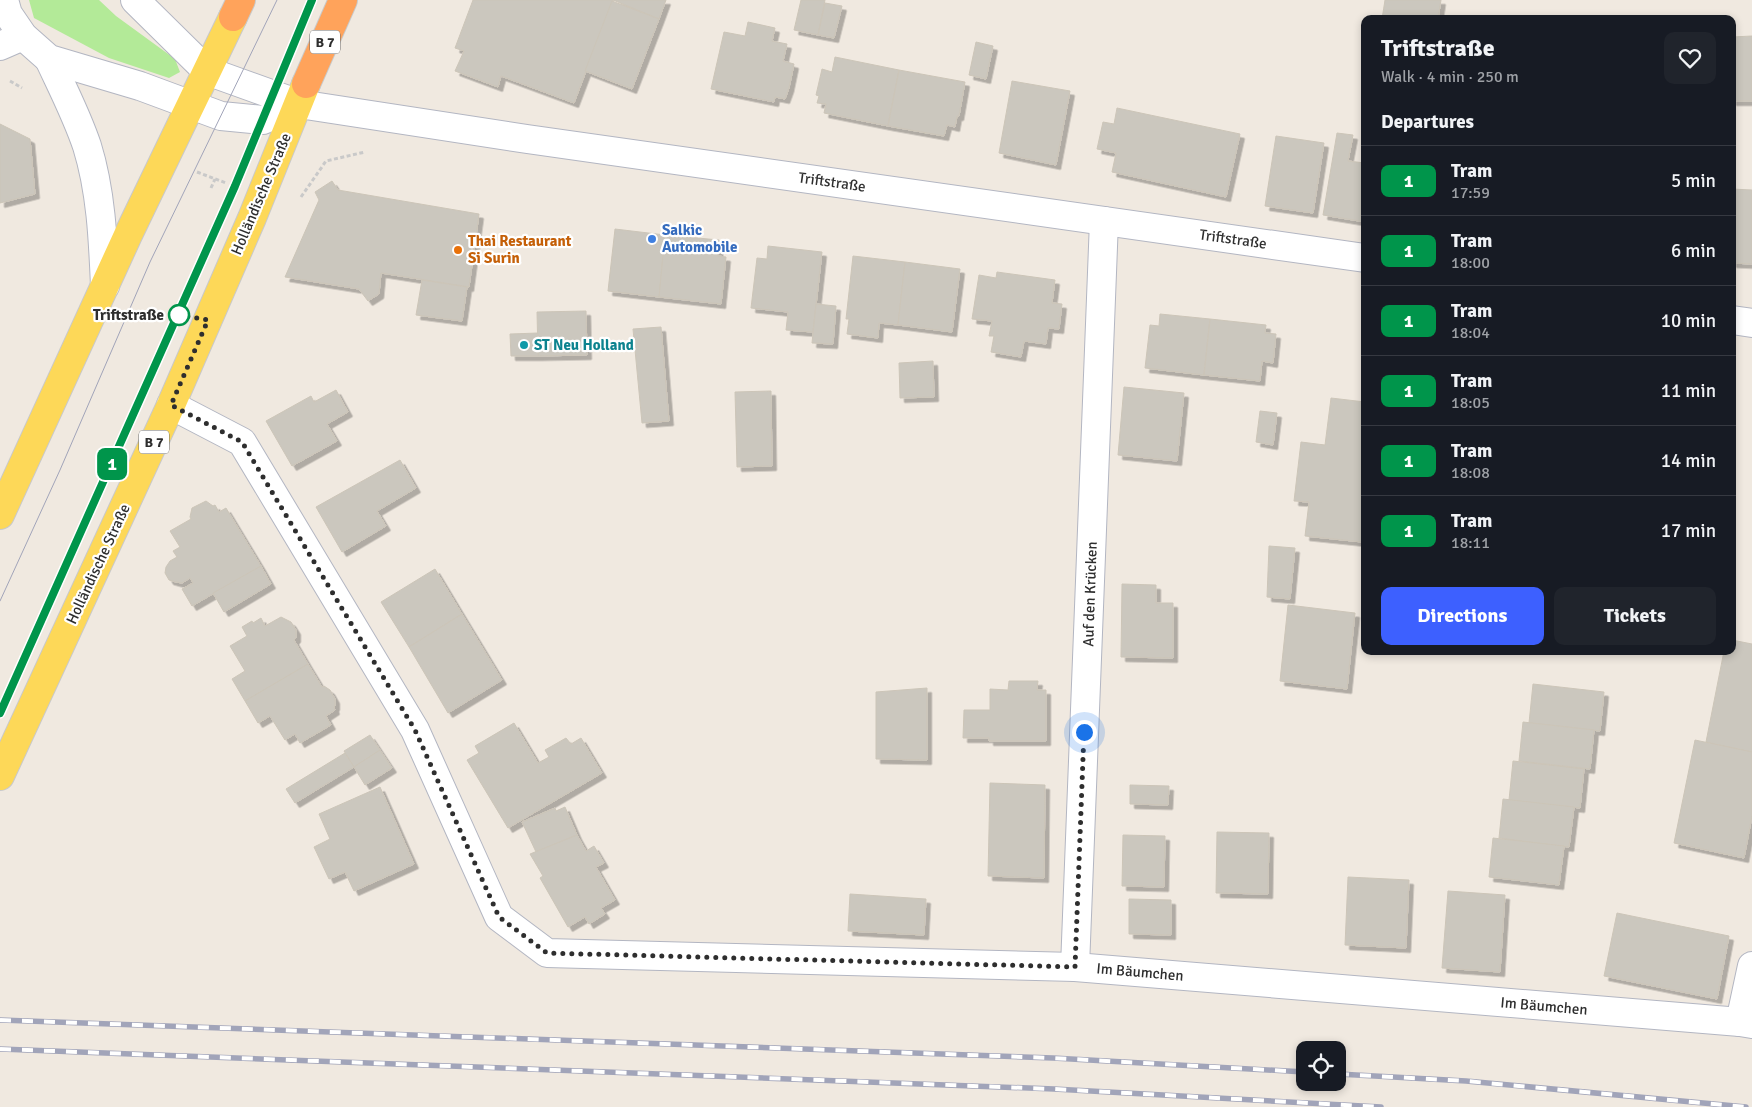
<!DOCTYPE html>
<meta charset="utf-8">
<style>
body{margin:0;font-family:Signika,sans-serif;background:#20242c;color:#f1f3f6;height:100vh;display:flex;flex-direction:column;font-size:19px;white-space:nowrap}
*{box-sizing:border-box;margin:0}
p{font-size:16px;color:#9ea1a6}
.icon{flex:none;width:28px;height:28px;fill:none;stroke:currentColor;stroke-width:2;stroke-linecap:round;stroke-linejoin:round}
.map{position:relative;flex:1;overflow:hidden}
.side{position:absolute;left:1361px;top:15px;width:375px;height:640px;display:flex;flex-direction:column;background:#171b24;border-radius:10px;box-shadow:0 2px 8px #0003}
.side>*{flex:none}
.badge{padding:0 10px;border-radius:8px;font-size:18px;line-height:32px}
.controls{position:absolute;left:1296px;top:1041px;display:grid;gap:10px}
.controls a{display:grid;place-items:center;width:50px;height:50px;border-radius:10px;background:#171b24;box-shadow:0 2px 8px #0003;font-size:25px}
.you{position:absolute;width:25px;height:25px;margin:-12px;border:4px solid #fff;border-radius:50%;background:#1a73e8;box-shadow:0 0 0 8px #1a73e833}
.map>.badge{position:absolute;translate:-50% -50%;box-shadow:0 0 0 2px #fff}
h2{padding:0 20px;font-size:19px;line-height:45px}
.round{display:grid;place-items:center;flex:none;width:52px;height:52px;border-radius:10px;background:#20242c}
.headline{display:flex;align-items:center;justify-content:space-between;height:85px;padding:0 20px}
h1{font-size:24px;font-weight:700;line-height:38px}
.action{display:flex;gap:10px;margin-top:auto;padding:10px 20px}
.action a{flex:1;height:58px;border-radius:10px;background:#3d60ff;color:#fff;font-size:20px;font-weight:700;line-height:58px;text-align:center}
.action a+a{background:#20242c;color:#f1f3f6}
ul{padding:0;list-style:none}
li{display:flex;align-items:center;gap:15px;height:70px;padding:0 20px;border-top:1px solid #363941}
li div{flex:1}
li b{display:block;font-size:19px}
li em{font-style:normal}
li .badge{min-width:55px;font-weight:700;text-align:center}
.map>svg:first-child{display:block}
.green{fill:#b3ea98}
.building{fill:#cbc7be;stroke:#ccc5b8;filter:url(#shadow)}
.lines{fill:none;stroke-linecap:round;stroke-linejoin:round}
.minor-casing{stroke:#b3b6c2;stroke-width:30}
.major-casing{stroke:#c9c9c9;stroke-width:30}
.highway-casing{stroke:#c9c9c9;stroke-width:30}
.path{stroke:#c9c9c9;stroke-width:3;stroke-dasharray:4 2.5;stroke-linecap:butt}
.minor{stroke:#fff;stroke-width:28}
.major{stroke:#fdd858;stroke-width:28}
.highway{stroke:#ffa35b;stroke-width:28}
.tram{stroke:#a1a4b9;stroke-width:1}
.rail-casing{stroke:#a1a4b9;stroke-width:5.5}
.rail{stroke:#fff;stroke-width:4;stroke-dasharray:11;stroke-linecap:butt}
.line-casing{stroke:#fff;stroke-width:11}
.line{stroke:#00954b;stroke-width:8}
.walk{stroke:#2e2e2e;stroke-width:5;stroke-dasharray:0 9}
.shop-dot{fill:#3f7fe0;stroke:#fff;stroke-width:2}
.food-dot{fill:#e8710a;stroke:#fff;stroke-width:2}
.stop-dot{fill:#fff;stroke:#00954b;stroke-width:2.5}
.culture-dot{fill:#0f9aa8;stroke:#fff;stroke-width:2}
.labels{text-anchor:middle;dominant-baseline:central;stroke-width:4.5;stroke-linejoin:round;paint-order:stroke}
.shield{fill:#fff;stroke:#6d6d6d;stroke-width:1}
.shield-label{font-size:14px;font-weight:bold;fill:#2e2e2e}
.street-label{font-size:15px;fill:#2e2e2e;stroke:#fff}
.shop-label{font-size:15px;font-weight:bold;fill:#366cbe;stroke:#fff;text-anchor:start}
.food-label{font-size:15px;font-weight:bold;fill:#c56008;stroke:#fff;text-anchor:start}
.stop-label{font-size:15px;font-weight:bold;fill:#2e2e2e;stroke:#fff;text-anchor:end}
.culture-label{font-size:15px;font-weight:bold;fill:#0d838f;stroke:#fff;text-anchor:start}
</style>
<div class="map">
<svg width="1752" height="1107" viewBox="0 0 1752 1107">
<defs>
<filter id="shadow"><feDropShadow dx="4.5" dy="4.5" stdDeviation="0" flood-color="#0004"/></filter>
</defs>
<rect width="100%" height="100%" fill="#f0e9e0"/>
<polygon class="green" points="29,0 99,0 116,16 175,59 180,72 169,78 109,58 34,18"/>
<g class="building">
<polygon points="473,0 613,0 574,103 501,76 498,87 455,71 464,51 455,48"/>
<polygon points="613,0 666,0 659,19"/>
<polygon points="801,0 825,0 818,35 794,30"/>
<polygon points="1385,0 1441,0 1438,19 1382,19"/>
<polygon points="612,1 659,19 632,89 585,71"/>
<polygon points="825,3 842,6 834,38 818,35"/>
<polygon points="748,22 775,28 772,41 787,44 783,61 794,64 789,88 785,99 775,97 774,102 711,89 724,32 745,36"/>
<polygon points="1752,36 1752,101 1732,101 1732,37"/>
<polygon points="976,42 993,46 986,79 969,75"/>
<polygon points="835,57 899,70 888,126 824,113 826,104 817,103 819,96 816,95 822,69 832,72"/>
<polygon points="899,70 965,82 959,116 957,116 955,127 947,125 944,136 888,126"/>
<polygon points="1012,81 1070,91 1056,165 999,153"/>
<polygon points="1117,108 1240,134 1226,197 1112,172 1116,153 1097,149 1103,122 1114,124"/>
<polygon points="0,124 30,139 35,194 0,203"/>
<polygon points="1337,133 1353,135 1348,161 1365,163 1365,222 1323,215"/>
<polygon points="1276,136 1324,143 1313,213 1265,206"/>
<polygon points="332,181 338,190 479,214 469,287 381,273 379,294 368,301 359,289 285,277 319,200 315,192"/>
<polygon points="1732,189 1752,190 1752,264 1732,263"/>
<polygon points="615,229 665,235 659,297 608,291"/>
<polygon points="665,235 719,240 718,256 726,257 721,304 659,297"/>
<polygon points="768,246 822,252 813,332 786,330 788,312 751,308 757,258 767,259"/>
<polygon points="853,256 905,262 898,325 879,323 878,338 847,334 849,319 846,319"/>
<polygon points="905,262 960,269 952,332 898,325"/>
<polygon points="997,272 1055,280 1052,303 1062,304 1059,329 1048,328 1046,344 1024,341 1021,357 991,352 994,336 989,336 992,321 972,319 979,275 996,278"/>
<polygon points="422,280 467,287 462,321 416,315"/>
<polygon points="816,304 836,306 833,344 812,343"/>
<polygon points="586,311 587,355 538,356 537,312"/>
<polygon points="1160,314 1210,319 1204,375 1145,368 1150,325 1159,326"/>
<polygon points="1210,319 1266,325 1265,333 1276,334 1273,363 1262,361 1260,381 1204,375"/>
<polygon points="661,327 669,421 642,423 633,329"/>
<polygon points="538,333 538,356 511,356 510,334"/>
<polygon points="933,361 934,397 900,398 899,363"/>
<polygon points="1124,387 1184,393 1177,461 1118,455"/>
<polygon points="336,390 348,412 327,424 337,441 292,466 266,421 311,396 314,402"/>
<polygon points="771,391 772,466 737,467 735,392"/>
<polygon points="1331,398 1365,402 1365,520 1362,542 1305,536 1309,502 1294,501 1301,442 1325,445"/>
<polygon points="1260,411 1277,413 1273,445 1256,442"/>
<polygon points="400,460 416,488 377,511 386,526 342,552 316,507"/>
<polygon points="206,501 213,506 215,505 219,512 226,508 261,566 192,606 182,589 193,583 190,578 182,583 176,582 169,580 165,573 166,567 170,561 177,557 173,551 180,547 170,531 191,519 190,517 192,508"/>
<polygon points="1269,546 1295,548 1290,599 1267,597"/>
<polygon points="261,566 271,584 224,612 213,593"/>
<polygon points="435,569 462,614 409,647 381,602"/>
<polygon points="1122,584 1156,585 1156,603 1173,603 1173,658 1121,657"/>
<polygon points="1288,605 1355,613 1347,689 1280,681"/>
<polygon points="462,614 502,680 448,713 409,647"/>
<polygon points="281,617 291,622 296,630 296,638 294,640 308,664 245,701 232,679 245,671 230,646 247,636 242,627 252,621 253,623 261,618 265,626"/>
<polygon points="1732,640 1752,644 1752,752 1706,742 1724,651 1732,651"/>
<polygon points="308,664 322,687 324,686 330,690 335,699 335,706 334,707 335,710 326,716 331,725 300,743 295,734 285,740 270,716 258,723 245,701"/>
<polygon points="1009,681 1038,681 1037,690 1046,690 1046,741 989,741 989,738 963,738 964,710 990,710 990,689 1008,690"/>
<polygon points="1533,684 1604,692 1600,731 1529,723"/>
<polygon points="927,688 927,760 876,759 876,692"/>
<polygon points="1523,722 1594,730 1590,769 1519,761"/>
<polygon points="514,723 538,763 549,757 545,750 566,738 571,744 581,738 602,773 508,828 467,760 479,753 475,746"/>
<polygon points="370,735 380,750 354,767 344,751"/>
<polygon points="1695,740 1752,752 1752,816 1744,858 1674,843"/>
<polygon points="380,750 392,768 365,785 354,767"/>
<polygon points="345,753 354,767 295,803 286,789"/>
<polygon points="1513,761 1584,769 1580,808 1509,800"/>
<polygon points="990,783 1045,785 1044,878 988,876"/>
<polygon points="1130,785 1169,786 1168,805 1130,804"/>
<polygon points="380,787 414,864 354,891 345,872 329,879 314,847 330,839 319,814"/>
<polygon points="1503,799 1574,807 1569,847 1499,838"/>
<polygon points="565,807 577,835 536,852 522,822 555,808 556,811"/>
<polygon points="1217,832 1269,833 1268,894 1216,893"/>
<polygon points="577,835 586,851 594,846 604,863 596,867 615,900 601,908 605,914 589,924 585,917 568,927 540,878 543,876 530,854"/>
<polygon points="1123,835 1165,836 1164,887 1122,886"/>
<polygon points="1493,838 1564,846 1559,885 1489,877"/>
<polygon points="1348,877 1409,880 1406,948 1345,945"/>
<polygon points="1448,891 1505,895 1500,972 1442,968"/>
<polygon points="850,894 926,899 924,935 848,931"/>
<polygon points="1129,899 1171,900 1171,935 1129,934"/>
<polygon points="1617,913 1729,936 1717,999 1604,976"/>
</g>
<g class="lines">
<defs>
<g id="minor">
<polyline points="4,0 8,14 23,36 49,59 140,86 221,116 263,120 299,104"/>
<polyline points="135,0 207,71 299,104 527,139 1365,258"/>
<polyline points="0,46 23,36"/>
<path d="M49,59c13,28 28,57 38,87 14,45 16,93 18,140"/>
<polyline points="1732,320 1752,323"/>
<polyline points="171,405 242,442 415,730 499,917 547,953 1075,967 1740,1022 1752,1024"/>
<polyline points="1075,967 1104,221"/>
<polyline points="1740,1022 1752,966"/>
</g>
<g id="major">
<polyline points="0,515 128,235 233,17"/>
<polyline points="0,776 171,405 252,218 306,84"/>
</g>
<g id="highway">
<polyline points="233,17 241,0"/>
<polyline points="306,84 343,0"/>
</g>
</defs>
<use href="#minor" class="minor-casing"/>
<use href="#major" class="major-casing"/>
<use href="#highway" class="highway-casing"/>
<g class="path">
<polyline points="10,81 22,88"/>
<polyline points="197,172 226,183"/>
<polyline points="211,188 215,179"/>
<polyline points="301,197 326,161 365,152"/>
</g>
<use href="#minor" class="minor"/>
<use href="#major" class="major"/>
<use href="#highway" class="highway"/>
<g class="tram">
<polyline points="0,601 60,470 150,262 277,0"/>
<polyline points="0,713 235,187 312,0"/>
</g>
<defs>
<g id="rail">
<polyline points="0,1020 1053,1058 1305,1072"/>
<polyline points="0,1049 1054,1089 1381,1107"/>
<polyline points="1338,1074 1466,1081 1746,1107"/>
</g>
</defs>
<use href="#rail" class="rail-casing"/>
<use href="#rail" class="rail"/>
</g>
<g class="lines">
<defs>
<polyline id="line" points="0,713 235,186 312,0"/>
</defs>
<use href="#line" class="line-casing"/>
<use href="#line" class="line"/>
<polyline class="walk" points="179,315 208,320 171,405 242,442 415,730 499,917 547,953 1075,967 1084,732"/>
</g>
<circle class="shop-dot" cx="652" cy="239" r="5"/>
<circle class="food-dot" cx="458" cy="250" r="5"/>
<circle class="stop-dot" cx="179" cy="315" r="10"/>
<circle class="culture-dot" cx="524" cy="345" r="5"/>
<g class="labels">
<g class="shield">
<rect x="310" y="30.5" width="30" height="23" rx="4"/>
<rect x="139" y="430.5" width="30" height="23" rx="4"/>
</g>
<g class="shield-label">
<text x="325" y="42">B 7</text>
<text x="154" y="442">B 7</text>
</g>
<g class="street-label">
<text transform="translate(832 182) rotate(8)">Triftstraße</text>
<text transform="translate(261 194) rotate(-67)">Holländische Straße</text>
<text transform="translate(1233 239) rotate(8)">Triftstraße</text>
<text transform="translate(98 564) rotate(-65)">Holländische Straße</text>
<text transform="translate(1090 594) rotate(-88)">Auf den Krücken</text>
<text transform="translate(1140 972) rotate(5)">Im Bäumchen</text>
<text transform="translate(1544 1006) rotate(5)">Im Bäumchen</text>
</g>
<g class="shop-label">
<text x="662" y="230">Salkic<tspan x="662" dy="17">Automobile</tspan></text>
</g>
<g class="food-label">
<text x="468" y="241">Thai Restaurant<tspan x="468" dy="17">Si Surin</tspan></text>
</g>
<g class="stop-label">
<text x="164" y="315">Triftstraße</text>
</g>
<g class="culture-label">
<text x="534" y="345">ST Neu Holland</text>
</g>
</g>
</svg>
<div class="controls">
<a><svg class="icon" aria-label="locate" viewBox="0 0 24 24"><circle cx="12" cy="12" r="6"/><path d="M12 2v4M12 18v4M2 12h4M18 12h4"/></svg></a>
</div>
<div class="you" style="left:1084px;top:732px"></div>
<b class="badge" style="left:112px;top:464px;background:#00954b;color:#fff">1</b>
<section class="side">
<div class="headline"><div><h1>Triftstraße</h1><p>Walk · 4 min · 250 m</p></div><a class="round"><svg class="icon" aria-label="heart" viewBox="0 0 24 24"><path d="M12 20l-8-8c-3-5 5-10 8-4 3-6 11-1 8 4z"/></svg></a></div>
<h2>Departures</h2>
<ul>
<li><span class="badge" style="background:#00954b;color:#fff">1</span><div><b>Tram</b><p>17:59</p></div><em>5 min</em></li>
<li><span class="badge" style="background:#00954b;color:#fff">1</span><div><b>Tram</b><p>18:00</p></div><em>6 min</em></li>
<li><span class="badge" style="background:#00954b;color:#fff">1</span><div><b>Tram</b><p>18:04</p></div><em>10 min</em></li>
<li><span class="badge" style="background:#00954b;color:#fff">1</span><div><b>Tram</b><p>18:05</p></div><em>11 min</em></li>
<li><span class="badge" style="background:#00954b;color:#fff">1</span><div><b>Tram</b><p>18:08</p></div><em>14 min</em></li>
<li><span class="badge" style="background:#00954b;color:#fff">1</span><div><b>Tram</b><p>18:11</p></div><em>17 min</em></li>
</ul>
<div class="action"><a>Directions</a><a>Tickets</a></div>
</section>
</div>
